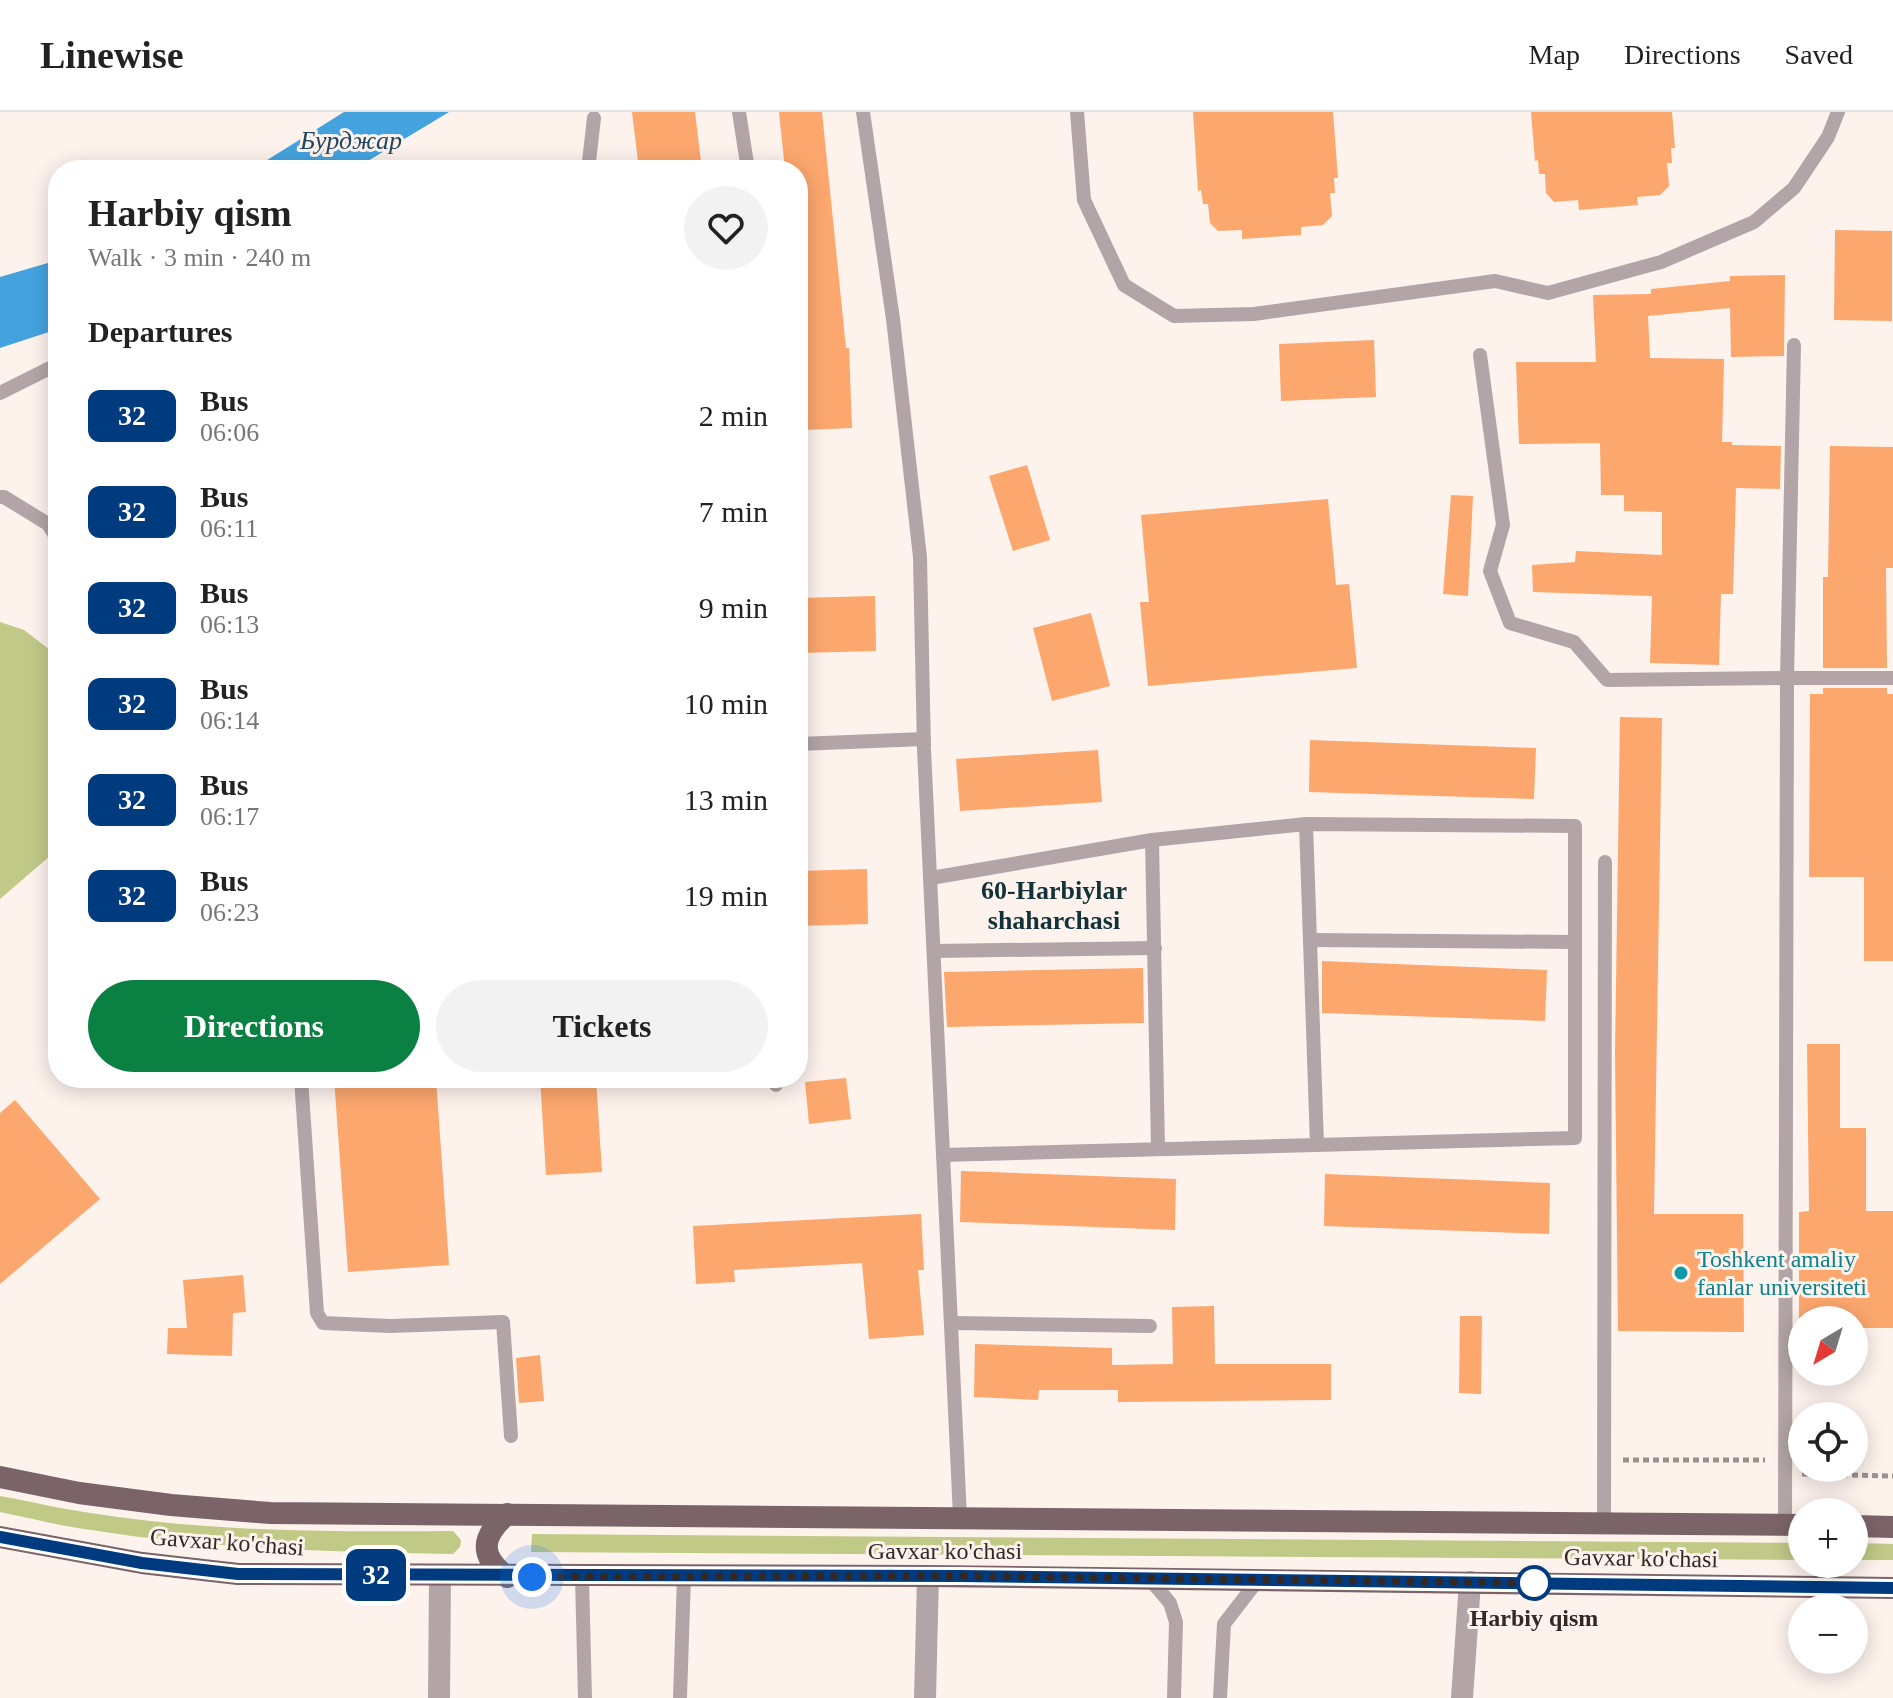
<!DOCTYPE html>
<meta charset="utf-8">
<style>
body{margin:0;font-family:Georgia,serif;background:#f2f2f2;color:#222;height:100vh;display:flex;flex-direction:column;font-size:30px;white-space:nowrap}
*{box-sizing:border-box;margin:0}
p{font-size:26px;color:#767676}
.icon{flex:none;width:44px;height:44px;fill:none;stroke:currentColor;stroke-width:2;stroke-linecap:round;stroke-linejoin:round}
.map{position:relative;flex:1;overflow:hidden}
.side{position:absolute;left:48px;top:48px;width:760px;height:928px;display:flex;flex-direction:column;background:#fff;border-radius:32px;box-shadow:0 4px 20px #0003}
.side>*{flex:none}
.badge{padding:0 16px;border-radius:12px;font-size:28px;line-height:52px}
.needle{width:52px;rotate:218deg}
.fabs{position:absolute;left:1788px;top:1194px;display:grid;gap:16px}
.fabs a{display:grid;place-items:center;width:80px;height:80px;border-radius:50%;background:#fff;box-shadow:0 4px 20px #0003;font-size:40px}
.you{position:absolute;width:40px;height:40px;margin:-20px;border:6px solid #fff;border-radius:50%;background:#1a73e8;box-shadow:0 0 0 12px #1a73e833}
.map>.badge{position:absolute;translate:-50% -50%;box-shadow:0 0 0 4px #fff}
h2{padding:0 40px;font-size:30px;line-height:72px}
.round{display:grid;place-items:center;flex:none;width:84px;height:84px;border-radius:42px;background:#f2f2f2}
.summary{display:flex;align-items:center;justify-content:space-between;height:136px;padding:0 40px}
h1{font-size:38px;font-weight:700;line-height:60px}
.action{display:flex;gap:16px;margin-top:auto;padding:16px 40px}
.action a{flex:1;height:92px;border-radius:48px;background:#0b8043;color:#fff;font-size:32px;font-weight:700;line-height:92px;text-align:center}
.action a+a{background:#f2f2f2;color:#222}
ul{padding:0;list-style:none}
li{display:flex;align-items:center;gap:24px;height:96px;padding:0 40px}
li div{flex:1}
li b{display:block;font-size:30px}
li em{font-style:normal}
li .badge{min-width:88px;font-weight:700;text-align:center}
header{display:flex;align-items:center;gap:48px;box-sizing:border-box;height:112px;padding:0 40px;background:#fff;border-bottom:2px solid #e0e0e0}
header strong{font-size:38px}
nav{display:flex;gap:44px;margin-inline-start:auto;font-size:28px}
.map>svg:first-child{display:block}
.green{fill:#c1c987}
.water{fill:#44a3de}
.building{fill:#fca76e}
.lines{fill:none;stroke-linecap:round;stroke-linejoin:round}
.path{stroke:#9d918d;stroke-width:5;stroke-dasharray:6 4;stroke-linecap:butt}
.service{stroke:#b3a5a7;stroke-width:14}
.minor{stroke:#b3a5a7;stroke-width:22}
.primary{stroke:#7b6467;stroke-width:22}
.line-casing{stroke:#fff;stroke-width:18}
.line{stroke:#003b80;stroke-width:12}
.walk{stroke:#332824;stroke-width:8;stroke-dasharray:0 14.4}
.culture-dot{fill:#0f9aa8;stroke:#fef2ed;stroke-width:3}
.stop-dot{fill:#fff;stroke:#003b80;stroke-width:4}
.labels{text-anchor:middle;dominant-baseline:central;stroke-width:6;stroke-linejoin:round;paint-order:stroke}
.culture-label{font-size:24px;fill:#0d838f;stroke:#fef2ed;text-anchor:start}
.street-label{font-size:24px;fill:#332824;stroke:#fef2ed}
.stop-label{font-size:24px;font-weight:bold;fill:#332824;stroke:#fef2ed}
.water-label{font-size:26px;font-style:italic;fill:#204760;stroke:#fef2ed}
.neighbourhood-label{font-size:26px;font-weight:bold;fill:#103238;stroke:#fef2ed}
</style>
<header>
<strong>Linewise</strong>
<nav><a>Map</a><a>Directions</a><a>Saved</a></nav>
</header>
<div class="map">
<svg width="1893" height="1586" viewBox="0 0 1893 1586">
<rect width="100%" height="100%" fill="#fef2ed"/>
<g class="green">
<polygon points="0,510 24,518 58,544 58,737 0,787"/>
<path d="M0,1384c30,5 60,13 91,17 118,19 242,19 362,18l8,9 -1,7 -7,7c-121,-2 -243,-5 -362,-24 -31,-4 -61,-12 -91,-18z"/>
<polygon points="532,1422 1802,1431 1802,1448 531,1440"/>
<polygon points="1854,1431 1893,1432 1893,1448 1854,1448"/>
</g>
<g class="water">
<polygon points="344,0 449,0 353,58 251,58"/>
<polygon points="58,148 58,217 0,236 0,165"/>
</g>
<g class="building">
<polygon points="632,0 695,0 702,58 639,58"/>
<polygon points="779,0 822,0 846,236 849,236 852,316 805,318 798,187 798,58 785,58"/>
<polygon points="1193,0 1333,0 1338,66 1334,66 1335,81 1330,81 1332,104 1323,113 1301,115 1301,123 1242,127 1242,118 1218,119 1210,111 1208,92 1203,92 1201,78 1198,79"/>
<polygon points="1531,0 1672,0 1675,36 1671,36 1672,51 1667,51 1669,74 1660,83 1637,85 1638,93 1579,98 1578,88 1554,90 1546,81 1545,62 1539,62 1538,48 1535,49"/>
<polygon points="1835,118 1892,119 1892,209 1834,208"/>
<polygon points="1785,163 1784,244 1731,245 1730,196 1648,204 1650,246 1724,247 1722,330 1732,330 1732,333 1781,334 1780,377 1736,376 1733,482 1721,482 1719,553 1650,551 1652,484 1533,480 1532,453 1575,450 1576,439 1662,443 1662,400 1624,399 1624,383 1601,383 1600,331 1519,332 1516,250 1596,250 1593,183 1651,182 1651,177 1730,169 1730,164"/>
<polygon points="1374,228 1376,285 1281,289 1279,232"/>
<polygon points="1830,334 1893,335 1893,456 1886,456 1887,556 1823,556 1823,465 1828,465"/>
<polygon points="1027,353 1050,428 1013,439 989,364"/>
<polygon points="1451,383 1473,384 1468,484 1443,482"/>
<polygon points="1328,387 1336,473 1349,472 1357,556 1148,574 1140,490 1149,490 1141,403"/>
<polygon points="875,484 876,539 798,541 798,486"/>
<polygon points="1091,501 1110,574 1052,589 1033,516"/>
<polygon points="1823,576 1887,576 1887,582 1893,582 1893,849 1864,849 1864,765 1809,765 1810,582 1823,582"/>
<polygon points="1620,605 1662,606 1654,1102 1743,1102 1744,1220 1618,1219 1615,940"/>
<polygon points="1310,628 1536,636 1534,687 1309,680"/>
<polygon points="1098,638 1102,690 960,699 956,647"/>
<polygon points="867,757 868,812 798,814 798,759"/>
<polygon points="1322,849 1547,858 1545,909 1322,901"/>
<polygon points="1143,856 1144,911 947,915 944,860"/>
<polygon points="1807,932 1840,932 1840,1016 1866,1016 1866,1099 1893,1099 1893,1216 1854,1216 1854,1208 1799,1208 1799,1100 1809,1099"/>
<polygon points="334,966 436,966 449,1153 348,1160"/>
<polygon points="540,966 596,966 602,1060 546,1063"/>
<polygon points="846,966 851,1007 809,1012 805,970"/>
<polygon points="15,988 100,1087 0,1172 0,1001"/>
<polygon points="961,1059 1176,1067 1175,1118 960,1110"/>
<polygon points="1325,1062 1550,1071 1549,1122 1324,1114"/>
<polygon points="921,1102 924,1158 918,1158 924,1223 869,1227 862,1151 734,1158 735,1170 696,1172 693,1114"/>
<polygon points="243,1163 246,1200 233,1201 232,1244 167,1242 168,1216 187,1216 183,1168"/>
<polygon points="1214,1194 1215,1252 1331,1252 1331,1288 1118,1290 1118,1278 1039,1278 1038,1288 974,1285 975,1232 1112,1236 1112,1253 1173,1252 1172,1195"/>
<polygon points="1460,1204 1482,1204 1481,1282 1459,1281"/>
<polygon points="540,1243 544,1289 519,1291 516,1246"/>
</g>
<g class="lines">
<g class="path">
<polyline points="1623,1348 1765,1348"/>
<polyline points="1802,1362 1893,1364"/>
</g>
<g class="service">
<polyline points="739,0 748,58"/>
<polyline points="863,0 893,207 920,445 924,637 960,1405"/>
<polyline points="1077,0 1084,88 1124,173 1174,204 1254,202 1495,169 1548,181 1661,150 1754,110 1794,76 1828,25 1838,0"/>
<polyline points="588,58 594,6"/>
<polyline points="1480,243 1503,413 1490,459 1510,511 1574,530 1607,568 1787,566 1794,233"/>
<polyline points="0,281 58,252"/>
<polyline points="0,385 4,385 48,412 58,428"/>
<polyline points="798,632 924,627"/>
<polyline points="1306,712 1317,1033"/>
<polyline points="1152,728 1158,1037"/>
<polyline points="931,766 1152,728 1306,712 1575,714 1575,1026 943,1043"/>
<polyline points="1310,828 1575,830"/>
<polyline points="934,839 1155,836"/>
<polyline points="301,966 317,1201 323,1211 390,1214 503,1210 511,1324"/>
<polyline points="776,966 776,973"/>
<polyline points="951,1211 1150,1214"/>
<polyline points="1604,1411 1605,750"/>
<polyline points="1785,1413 1787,566 1893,566"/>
<polyline points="582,1465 585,1586"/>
<polyline points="1149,1466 1170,1491 1176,1510 1174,1586"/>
<polyline points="680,1586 684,1464"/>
<polyline points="1220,1586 1224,1512 1258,1468"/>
</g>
<g class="minor">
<polyline points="439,1586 440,1464"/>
<polyline points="925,1586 928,1464"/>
<polyline points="1462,1586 1470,1470"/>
</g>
<g class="primary">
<polyline points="0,1365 79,1381 171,1393 270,1401 1802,1413"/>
<path d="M507,1402c-25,22 -29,41 0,63"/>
<polyline points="1854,1414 1893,1415"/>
<polyline points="0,1425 142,1451 238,1462 928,1464 1893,1476"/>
</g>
</g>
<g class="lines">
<defs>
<polyline id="line" points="0,1425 142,1451 238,1462 960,1464 1893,1476"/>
</defs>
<use href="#line" class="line-casing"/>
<use href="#line" class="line"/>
<polyline class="walk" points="532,1465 960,1464 1534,1471"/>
</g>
<circle class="culture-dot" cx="1681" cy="1161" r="8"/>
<circle class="stop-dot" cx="1534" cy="1471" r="16"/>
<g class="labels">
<g class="culture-label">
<text x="1697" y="1147">Toshkent amaliy<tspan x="1697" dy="28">fanlar universiteti</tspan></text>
</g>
<g class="street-label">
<text transform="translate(227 1430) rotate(4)">Gavxar ko'chasi</text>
<text x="945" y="1439">Gavxar ko'chasi</text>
<text transform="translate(1641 1446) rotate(1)">Gavxar ko'chasi</text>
</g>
<g class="stop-label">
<text x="1534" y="1506">Harbiy qism</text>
</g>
<g class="water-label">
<text x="351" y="28">Бурджар</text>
</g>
<g class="neighbourhood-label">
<text x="1054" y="778">60-Harbiylar<tspan x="1054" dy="30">shaharchasi</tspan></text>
</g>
</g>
</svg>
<div class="fabs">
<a><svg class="needle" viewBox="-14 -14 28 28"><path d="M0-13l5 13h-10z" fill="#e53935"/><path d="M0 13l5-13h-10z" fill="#767676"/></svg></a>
<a><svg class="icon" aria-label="locate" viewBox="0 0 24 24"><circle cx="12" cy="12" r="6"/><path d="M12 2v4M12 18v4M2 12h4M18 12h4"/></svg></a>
<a>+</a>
<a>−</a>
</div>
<div class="you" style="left:532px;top:1465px"></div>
<b class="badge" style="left:376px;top:1463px;background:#003b80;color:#fff">32</b>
<section class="side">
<div class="summary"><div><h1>Harbiy qism</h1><p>Walk · 3 min · 240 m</p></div><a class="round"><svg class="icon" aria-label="heart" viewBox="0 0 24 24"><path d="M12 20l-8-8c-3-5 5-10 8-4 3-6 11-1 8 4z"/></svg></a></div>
<h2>Departures</h2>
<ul>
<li><span class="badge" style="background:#003b80;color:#fff">32</span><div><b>Bus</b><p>06:06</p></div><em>2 min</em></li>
<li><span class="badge" style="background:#003b80;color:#fff">32</span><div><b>Bus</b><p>06:11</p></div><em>7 min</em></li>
<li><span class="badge" style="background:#003b80;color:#fff">32</span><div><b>Bus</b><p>06:13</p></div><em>9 min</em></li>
<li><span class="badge" style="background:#003b80;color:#fff">32</span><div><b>Bus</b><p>06:14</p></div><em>10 min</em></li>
<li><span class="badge" style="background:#003b80;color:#fff">32</span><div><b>Bus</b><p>06:17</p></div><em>13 min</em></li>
<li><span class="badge" style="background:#003b80;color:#fff">32</span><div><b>Bus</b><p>06:23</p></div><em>19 min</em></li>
</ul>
<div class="action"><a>Directions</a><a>Tickets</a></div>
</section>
</div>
